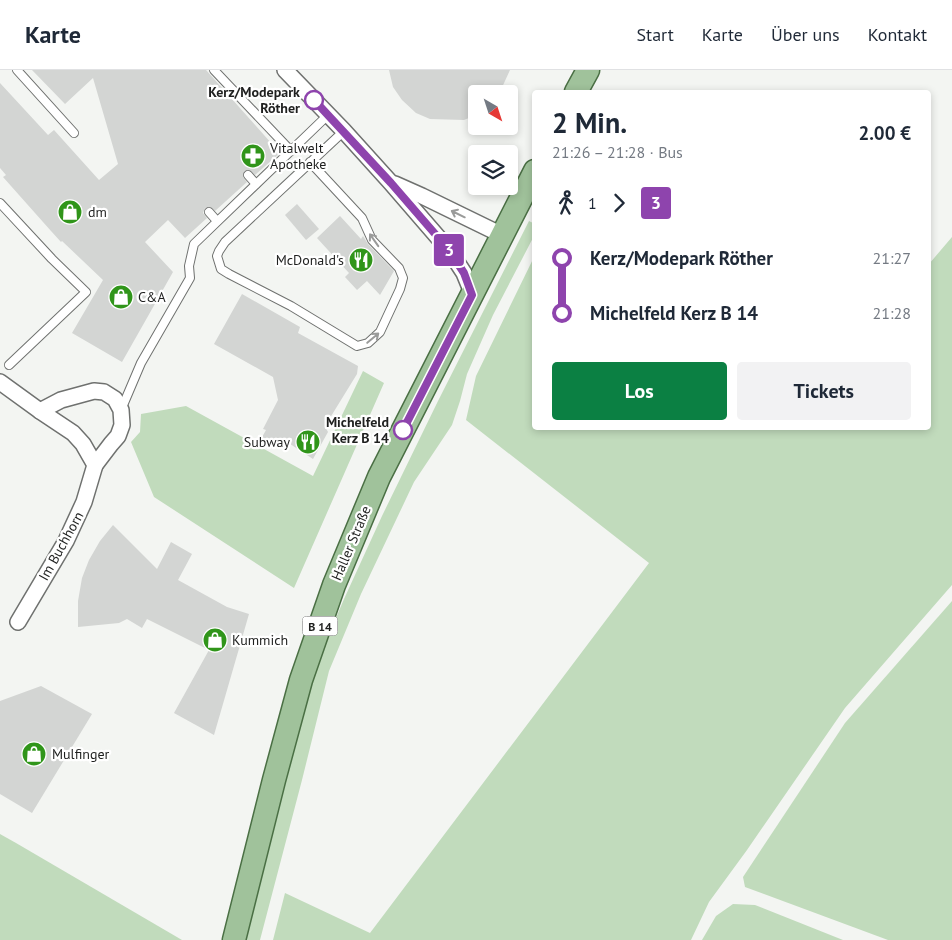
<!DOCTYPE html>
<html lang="de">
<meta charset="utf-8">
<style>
body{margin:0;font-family:"PT Sans",sans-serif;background:#f2f2f3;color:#1f2937;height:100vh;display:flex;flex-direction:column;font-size:19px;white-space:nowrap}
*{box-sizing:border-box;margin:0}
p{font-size:16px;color:#747a83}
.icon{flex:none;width:28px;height:28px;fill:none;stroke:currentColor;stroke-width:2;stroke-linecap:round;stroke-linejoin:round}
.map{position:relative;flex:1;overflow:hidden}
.panel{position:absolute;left:532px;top:20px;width:399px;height:340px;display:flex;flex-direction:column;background:#fff;border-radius:5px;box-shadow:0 2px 8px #0003}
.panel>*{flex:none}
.badge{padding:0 10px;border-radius:4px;font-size:18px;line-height:32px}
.needle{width:32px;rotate:141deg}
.buttons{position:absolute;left:468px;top:15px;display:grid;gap:10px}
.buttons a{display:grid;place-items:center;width:50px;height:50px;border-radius:5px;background:#fff;box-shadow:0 2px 8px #0003;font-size:25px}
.map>.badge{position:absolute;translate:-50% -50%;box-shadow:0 0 0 2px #fff}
.legs{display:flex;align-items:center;gap:8px;height:55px;padding:0 20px;font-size:16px}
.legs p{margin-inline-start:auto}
.head{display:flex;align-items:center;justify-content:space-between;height:85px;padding:0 20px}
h1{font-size:28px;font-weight:700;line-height:38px}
.button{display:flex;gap:10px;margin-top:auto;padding:10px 20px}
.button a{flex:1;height:58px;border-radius:5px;background:#0b8043;color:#fff;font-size:20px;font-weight:700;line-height:58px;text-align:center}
.button a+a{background:#f2f2f3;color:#1f2937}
ul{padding:0 20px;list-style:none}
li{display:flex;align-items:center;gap:18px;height:55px;font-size:19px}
li i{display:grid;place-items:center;width:8px;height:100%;margin:0 6px;background:currentColor}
li i::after{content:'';width:12px;height:12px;margin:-6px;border:4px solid;border-radius:50%;background:#fff}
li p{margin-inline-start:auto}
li:first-child i{background:linear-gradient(#0000 50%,currentColor 0)}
li:last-child i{background:linear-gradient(currentColor 50%,#0000 0)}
header{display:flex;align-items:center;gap:30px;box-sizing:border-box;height:70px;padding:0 25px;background:#fff;border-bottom:1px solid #e0e1e3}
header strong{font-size:24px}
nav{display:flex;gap:28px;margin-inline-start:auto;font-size:18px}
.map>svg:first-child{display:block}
.green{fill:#c1dbbc}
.building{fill:#d3d5d3}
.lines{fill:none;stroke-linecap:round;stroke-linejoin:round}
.lane-casing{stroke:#6f716f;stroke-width:10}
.street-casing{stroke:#6f716f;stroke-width:18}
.primary-casing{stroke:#4a6f44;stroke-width:25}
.lane{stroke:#fff;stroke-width:8}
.street{stroke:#fff;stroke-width:15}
.primary{stroke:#a0c29b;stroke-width:22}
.oneway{stroke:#9a9b9a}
.line-1-casing{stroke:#fff;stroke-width:11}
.line-1{stroke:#8e44ad;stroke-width:8}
.stop-1-dot{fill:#fff;stroke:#8e44ad;stroke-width:2.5}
.labels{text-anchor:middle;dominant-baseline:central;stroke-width:4.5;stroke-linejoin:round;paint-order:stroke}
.shield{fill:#fff;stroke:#626362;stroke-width:1}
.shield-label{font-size:12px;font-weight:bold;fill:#1f201f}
.stop-label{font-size:14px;font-weight:bold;fill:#1f201f;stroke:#fff;text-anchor:end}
.poi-label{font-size:14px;fill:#1f201f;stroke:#fff;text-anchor:start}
.street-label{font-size:14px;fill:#1f201f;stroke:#fff}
</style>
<header>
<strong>Karte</strong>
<nav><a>Start</a><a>Karte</a><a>Über uns</a><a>Kontakt</a></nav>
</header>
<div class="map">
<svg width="952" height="870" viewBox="0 0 952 870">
<rect width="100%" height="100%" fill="#f3f5f2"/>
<g class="green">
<polygon points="529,151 535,154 535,164 493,245 467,304 460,331 452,355 414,412 361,524 329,601 302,710 260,870 246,870 295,669 319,588 344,529 382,446 438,331"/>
<polygon points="952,167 952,515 845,638 747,780 709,832 691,870 273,870 285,823 370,863 649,493 466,350 476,306 535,185 535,358 929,358 929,194"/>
<polygon points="363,301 384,313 294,518 154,427 131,372 140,362 141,344 186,336 313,406"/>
<polygon points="952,531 952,870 888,870 745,817 743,807 845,653"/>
<polygon points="0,764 16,773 182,870 0,870"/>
<polygon points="733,834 755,835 843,870 702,870 716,846"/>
</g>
<g class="building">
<polygon points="32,0 206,0 280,83 255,105 249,100 244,101 243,107 247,112 215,141 210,137 205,138 203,143 207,148 185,168 168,150 145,172 173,202 122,292 72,263 103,210 62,171 61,172 51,161 3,107 6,105 0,98 0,13 48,65 54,60 99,110 118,94 93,8 65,34"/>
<polygon points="389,0 510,0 499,24 476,24 476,45 464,50 430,49 416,43 402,30 393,17"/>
<polygon points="297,134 319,159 306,170 285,145"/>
<polygon points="340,146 361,169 363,166 368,174 394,201 380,225 367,211 357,220 345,207 349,203 317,168"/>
<polygon points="242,224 300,257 298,263 358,296 357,304 325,356 328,362 313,389 281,368 276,378 261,369 266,360 263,359 278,330 273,307 214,274"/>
<polygon points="113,455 157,499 171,472 192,484 178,510 227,537 249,544 214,665 174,643 209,580 147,549 142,558 127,549 119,553 78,557 78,531 82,508 89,490 100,471"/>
<polygon points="41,616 92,644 32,743 0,724 0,631"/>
</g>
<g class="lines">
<defs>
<g id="lane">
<polyline points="17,0 74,63"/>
<polyline points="214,0 291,81"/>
<polyline points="310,92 362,148 372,170 399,198 403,208 400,219 380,262 368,273 357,276 291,236 229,204 221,199 217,186 219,181 225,172 344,61"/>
<polyline points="248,105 256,114"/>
<polyline points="0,133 52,189 86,222 9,295"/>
<polyline points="209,142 217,151"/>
<polyline points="121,340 141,293 190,208 189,196 194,174 328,45"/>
</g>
<g id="street">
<polyline points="285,0 344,61 391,113 449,180 464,203 473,225"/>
<polyline points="395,114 422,126 502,165"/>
<polyline points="0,312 40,341 73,363 83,374 95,395 84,432 66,471 18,552"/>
<polyline points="40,341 61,330 94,321 104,322 115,329 121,340 122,355 118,366 111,374 95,395"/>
</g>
<g id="primary">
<polyline points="576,22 588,0"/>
<polyline points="234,870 274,710 301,610 334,515 379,407 535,101"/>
</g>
</defs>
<use href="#lane" class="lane-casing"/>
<use href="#street" class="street-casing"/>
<use href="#primary" class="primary-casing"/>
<use href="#lane" class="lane"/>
<use href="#street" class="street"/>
<use href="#primary" class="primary"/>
</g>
<defs><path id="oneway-shaft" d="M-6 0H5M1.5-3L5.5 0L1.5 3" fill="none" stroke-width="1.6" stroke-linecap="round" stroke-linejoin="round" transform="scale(1.25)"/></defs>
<g class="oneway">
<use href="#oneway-shaft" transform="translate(458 144) rotate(-154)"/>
<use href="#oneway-shaft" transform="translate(374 170) rotate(-125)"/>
<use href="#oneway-shaft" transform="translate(373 268) rotate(-40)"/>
</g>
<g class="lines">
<defs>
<polyline id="line-1" points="314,30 391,113 449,180 464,203 472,225 403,360"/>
</defs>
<use href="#line-1" class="line-1-casing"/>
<use href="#line-1" class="line-1"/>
</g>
<defs>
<symbol id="pharmacy-disc" viewBox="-11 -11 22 22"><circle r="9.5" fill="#30951a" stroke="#fff"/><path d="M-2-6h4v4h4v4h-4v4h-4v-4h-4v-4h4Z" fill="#fff"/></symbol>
<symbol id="shop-disc" viewBox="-11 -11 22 22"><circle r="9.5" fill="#30951a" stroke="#fff"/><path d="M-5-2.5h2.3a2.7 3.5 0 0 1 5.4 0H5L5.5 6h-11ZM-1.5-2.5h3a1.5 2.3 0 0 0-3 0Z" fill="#fff"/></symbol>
<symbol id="restaurant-disc" viewBox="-11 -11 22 22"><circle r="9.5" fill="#30951a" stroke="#fff"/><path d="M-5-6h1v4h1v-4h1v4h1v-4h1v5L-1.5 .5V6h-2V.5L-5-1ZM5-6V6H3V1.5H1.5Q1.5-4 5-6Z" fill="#fff"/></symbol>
</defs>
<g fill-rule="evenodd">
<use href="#pharmacy-disc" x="239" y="72" width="28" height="28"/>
<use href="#shop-disc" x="56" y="128" width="28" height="28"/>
<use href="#restaurant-disc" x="347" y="176" width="28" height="28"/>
<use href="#shop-disc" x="107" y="213" width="28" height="28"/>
<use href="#restaurant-disc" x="294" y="358" width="28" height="28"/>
<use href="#shop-disc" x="201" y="556" width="28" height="28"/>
<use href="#shop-disc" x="20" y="670" width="28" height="28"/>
</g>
<g class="stop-1-dot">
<circle cx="314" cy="30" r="9"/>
<circle cx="403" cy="360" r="9"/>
</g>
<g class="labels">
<rect class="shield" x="302.5" y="546.5" width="35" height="19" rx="4"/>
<g class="shield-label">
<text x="320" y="556">B 14</text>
</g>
<g class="stop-label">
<text x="300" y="22">Kerz/Modepark<tspan x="300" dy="16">Röther</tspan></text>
<text x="389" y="352">Michelfeld<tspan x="389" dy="16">Kerz B 14</tspan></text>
</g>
<g class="poi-label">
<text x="270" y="78">Vitalwelt<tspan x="270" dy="16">Apotheke</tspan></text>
<text x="88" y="142">dm</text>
<text x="344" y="190" text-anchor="end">McDonald's</text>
<text x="138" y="227">C&amp;A</text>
<text x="290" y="372" text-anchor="end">Subway</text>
<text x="232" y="570">Kummich</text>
<text x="52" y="684">Mulfinger</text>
</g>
<g class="street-label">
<text transform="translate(351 473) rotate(-67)">Haller Straße</text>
<text transform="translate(61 476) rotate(-61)">Im Buchhorn</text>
</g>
</g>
</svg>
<div class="buttons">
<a><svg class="needle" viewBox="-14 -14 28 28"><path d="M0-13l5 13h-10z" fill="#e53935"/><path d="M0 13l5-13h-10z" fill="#747a83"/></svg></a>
<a><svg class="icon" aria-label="layers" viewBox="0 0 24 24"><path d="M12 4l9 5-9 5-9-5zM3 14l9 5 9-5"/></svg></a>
</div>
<b class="badge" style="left:449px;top:180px;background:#8e44ad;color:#fff">3</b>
<section class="panel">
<div class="head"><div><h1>2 Min.</h1><p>21:26 – 21:28 · Bus</p></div><b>2.00 €</b></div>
<div class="legs"><svg class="icon" aria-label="walk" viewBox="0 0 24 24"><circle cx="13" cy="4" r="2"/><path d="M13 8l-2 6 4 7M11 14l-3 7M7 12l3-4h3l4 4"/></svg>1<svg class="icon" aria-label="forward" viewBox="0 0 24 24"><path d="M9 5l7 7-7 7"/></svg><b class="badge" style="background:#8e44ad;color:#fff">3</b></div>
<ul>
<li><i style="color:#8e44ad"></i><b>Kerz/Modepark Röther</b><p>21:27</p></li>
<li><i style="color:#8e44ad"></i><b>Michelfeld Kerz B 14</b><p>21:28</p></li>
</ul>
<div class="button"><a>Los</a><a>Tickets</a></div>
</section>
</div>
